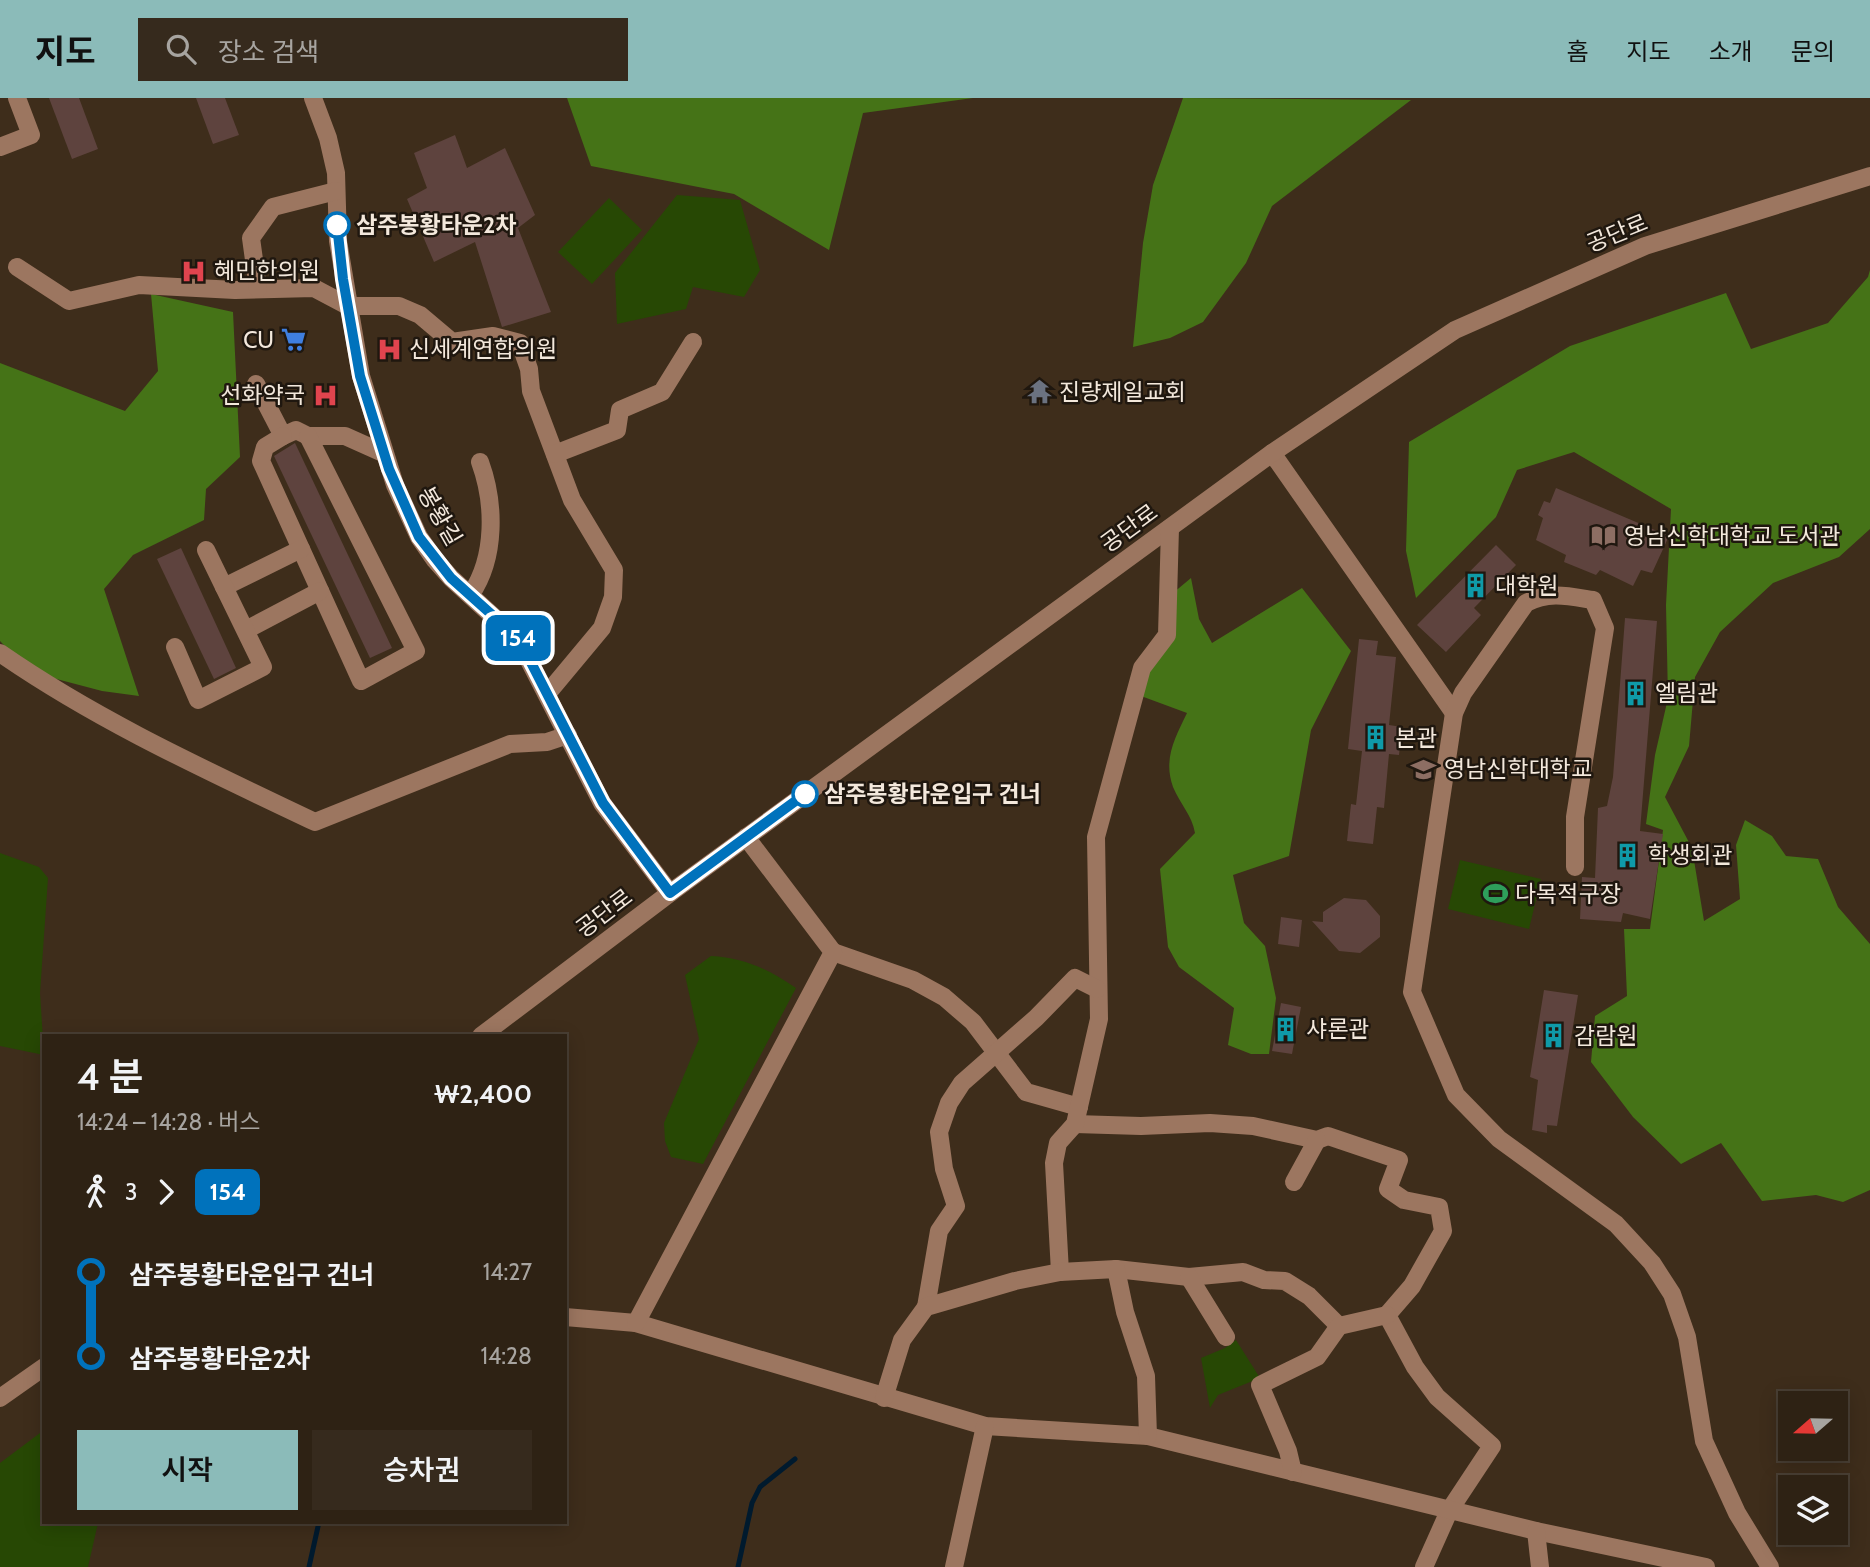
<!DOCTYPE html>
<html lang="ko">
<meta charset="utf-8">
<style>
body{margin:0;font-family:Cabin,"Noto Sans KR",sans-serif;background:#362a1d;color:#f1f3f6;height:100vh;display:flex;flex-direction:column;font-size:26px;white-space:nowrap}
*{box-sizing:border-box;margin:0}
p{font-size:23px;color:#a7a4a0}
.icon{flex:none;width:38px;height:38px;fill:none;stroke:currentColor;stroke-width:2;stroke-linecap:round;stroke-linejoin:round}
.map{position:relative;flex:1;overflow:hidden}
.drawer{position:absolute;left:42px;top:936px;width:525px;height:490px;display:flex;flex-direction:column;background:#2e2214;border-radius:0px;box-shadow:0 4px 18px #0003,0 0 0 2px #493f34}
.drawer>*{flex:none}
.badge{padding:0 14px;border-radius:10px;font-size:24px;line-height:46px}
.needle{width:46px;rotate:250deg}
.tools{position:absolute;left:1778px;top:1293px;display:grid;gap:14px}
.tools a{display:grid;place-items:center;width:70px;height:70px;border-radius:0px;background:#2e2214;box-shadow:0 4px 18px #0003,0 0 0 2px #493f34;font-size:35px}
.map>.badge{position:absolute;translate:-50% -50%;box-shadow:0 0 0 4px #fff}
.legs{display:flex;align-items:center;gap:10px;height:77px;padding:0 35px;font-size:23px}
.legs p{margin-inline-start:auto}
.summary{display:flex;align-items:center;justify-content:space-between;height:119px;padding:0 35px}
h1{font-size:38px;font-weight:600;line-height:52px}
.cta{display:flex;gap:14px;margin-top:auto;padding:14px 35px}
.cta a{flex:1;height:80px;border-radius:0px;background:#8bbbb9;color:#111;font-size:28px;font-weight:600;line-height:80px;text-align:center}
.cta a+a{background:#362a1d;color:#f1f3f6}
ul{padding:0 35px;list-style:none}
li{display:flex;align-items:center;gap:24px;height:84px;font-size:26px}
li i{display:grid;place-items:center;width:10px;height:100%;margin:0 9px;background:currentColor}
li i::after{content:'';width:18px;height:18px;margin:-9px;border:5px solid;border-radius:50%;background:#2e2214}
li p{margin-inline-start:auto}
li:first-child i{background:linear-gradient(#0000 50%,currentColor 0)}
li:last-child i{background:linear-gradient(currentColor 50%,#0000 0)}
header{display:flex;align-items:center;gap:42px;box-sizing:border-box;height:98px;padding:0 35px;background:#8bbbb9;color:#111}
header strong{font-size:33px}
nav{display:flex;gap:38px;margin-inline-start:auto;font-size:24px}
.search{width:490px;height:63px;background:#362a1d;display:flex;align-items:center;gap:18px;box-sizing:border-box;padding:0 24px;border-radius:0px;color:#a7a4a0;font-size:26px}
.map>svg:first-child{display:block}
.green{fill:#274804}
.forest{fill:#457317}
.lines{fill:none;stroke-linecap:round;stroke-linejoin:round}
.stream{stroke:#001a2e;stroke-width:5}
.building{fill:#5e433e}
.minor{stroke:#9c7660;stroke-width:18}
.line-1-casing{stroke:#fff;stroke-width:16}
.line-1{stroke:#0072bc;stroke-width:10}
.stop-1-dot{fill:#fff;stroke:#0072bc;stroke-width:3.5}
.labels{text-anchor:middle;dominant-baseline:central;stroke-width:5;stroke-linejoin:round;paint-order:stroke}
.stop-label{font-size:23px;font-weight:bold;fill:#f3e8dc;stroke:#1f170f;text-anchor:start}
.street-label{font-size:23px;fill:#f3e8dc;stroke:#1f170f}
.poi-label{font-size:23px;fill:#f3e8dc;stroke:#1f170f;text-anchor:start}
</style>
<header>
<strong>지도</strong>
<div class="search"><svg class="icon" aria-label="search" viewBox="0 0 24 24"><circle cx="10" cy="10" r="6"/><path d="M15 15l6 6"/></svg>장소 검색</div>
<nav><a>홈</a><a>지도</a><a>소개</a><a>문의</a></nav>
</header>
<div class="map">
<svg width="1870" height="1469" viewBox="0 0 1870 1469">
<rect width="100%" height="100%" fill="#3e2d1b"/>
<g class="green">
<polygon points="677,97 740,102 760,172 744,199 693,189 686,211 617,226 615,175"/>
<polygon points="609,100 642,132 592,186 558,154"/>
<polygon points="0,755 39,769 48,780 40,895 44,957 0,948"/>
<polygon points="1460,762 1541,781 1529,831 1448,811"/>
<path d="M711,858c34,2 57,13 85,32l-93,176 -32,-7 -6,-16 -1,-18 35,-84 -14,-64z"/>
<polygon points="1236,1242 1260,1280 1218,1297 1210,1310 1201,1260 1225,1250"/>
<polygon points="44,1332 44,1424 98,1425 88,1469 0,1469 0,1365"/>
</g>
<g class="forest">
<polygon points="567,0 973,0 863,15 829,152 734,96 591,68"/>
<polygon points="1183,0 1411,2 1272,108 1246,165 1203,224 1170,240 1133,249 1143,145 1153,87"/>
<polygon points="1870,172 1870,431 1839,459 1773,485 1720,534 1695,579 1689,648 1665,699 1692,750 1704,823 1740,801 1736,747 1745,722 1772,738 1786,758 1818,761 1838,809 1870,846 1870,1092 1843,1104 1816,1097 1762,1103 1721,1045 1681,1066 1633,1019 1591,964 1595,918 1627,898 1624,831 1650,831 1663,732 1646,726 1655,657 1668,600 1666,507 1671,411 1574,354 1517,372 1496,419 1416,500 1406,453 1409,344 1570,248 1726,195 1751,251 1828,225 1868,179"/>
<polygon points="151,196 233,214 240,359 206,391 204,422 133,457 104,491 139,598 102,593 30,574 0,543 0,265 125,313 158,273"/>
<path d="M1191,480l8,41 13,24 90,-55 49,63 -40,79 -22,126 -56,19 11,48 21,23 11,52 -7,56h-18l-23,-9 6,-37 -55,-41 -11,-20 -8,-78 35,-36c-3,-18 -15,-29 -22,-46 -10,-28 2,-49 14,-74l-46,-17 32,-103z"/>
</g>
<g class="lines">
<g class="stream">
<polyline points="309,1469 319,1424"/>
<polyline points="738,1469 752,1405 760,1389 795,1361"/>
</g>
</g>
<g class="building">
<polygon points="49,0 79,0 98,51 72,61"/>
<polygon points="196,0 225,0 239,37 213,46"/>
<polygon points="455,37 467,70 505,50 535,117 518,130 551,214 502,229 475,144 434,164 407,101 427,90 414,55"/>
<polygon points="295,345 392,550 370,560 274,358"/>
<polygon points="1556,390 1669,438 1652,475 1641,472 1633,488 1600,472 1596,477 1564,464 1566,457 1536,442 1543,420 1538,417 1544,403 1550,405"/>
<polygon points="1496,447 1516,467 1474,510 1481,517 1446,554 1417,527"/>
<polygon points="181,450 236,570 214,581 157,461"/>
<polygon points="1625,520 1657,523 1640,733 1663,736 1650,821 1623,815 1621,824 1580,821 1582,779 1595,780 1598,710 1607,708 1613,679"/>
<polygon points="1359,541 1378,543 1376,557 1396,559 1389,627 1402,629 1399,657 1389,656 1384,710 1377,709 1373,746 1347,743 1351,706 1356,707 1362,653 1348,651"/>
<polygon points="1344,800 1366,802 1380,818 1380,839 1360,855 1339,853 1312,823 1323,824 1323,814"/>
<polygon points="1281,819 1302,822 1299,849 1278,846"/>
<polygon points="1544,892 1578,897 1557,1028 1547,1027 1547,1035 1532,1032 1538,982 1530,979"/>
<polygon points="1281,905 1301,909 1292,956 1272,953"/>
</g>
<g class="lines">
<g class="minor">
<polyline points="313,0 328,40 336,75 338,143 361,278 395,387 419,439 435,462 451,480 518,541 602,705 670,795"/>
<polyline points="0,49 31,37 17,0"/>
<polyline points="17,169 69,203 139,187 235,192 314,190 348,208 399,208 420,217 452,244 493,238 520,245 529,271 531,293 572,402 614,472 613,499 602,530 547,596"/>
<polyline points="258,191 251,140 273,109 336,93"/>
<polyline points="256,286 283,338 296,332 308,338 345,338 383,355"/>
<polyline points="283,338 265,349 261,363 361,583 416,553 308,338"/>
<polyline points="1272,355 1454,615"/>
<polyline points="555,356 617,332 620,312 662,294 693,244"/>
<polyline points="224,489 301,451"/>
<path d="M471,496c25,-37 24,-91 9,-132"/>
<polyline points="246,532 320,493"/>
<polyline points="175,549 198,602 263,569 206,452"/>
<path d="M0,555c98,68 208,118 315,169l195,-78 37,-2 21,-7"/>
<path d="M1575,769v-50l30,-189 -12,-28c-25,-4 -44,-9 -67,3l-63,90 -9,20 -42,279 44,103 43,44 117,85 36,39 20,31 15,43 17,104 33,72 33,54"/>
<polyline points="833,854 913,882 944,899 973,924 1026,994 1079,1009"/>
<polyline points="481,938 670,795 1272,355 1455,232 1645,148 1870,78"/>
<polyline points="1075,1026 1141,1028 1210,1025 1253,1028 1317,1042 1328,1038 1399,1062 1388,1091 1404,1102 1439,1109 1443,1133 1412,1188 1387,1217 1415,1269 1437,1299 1492,1348 1449,1413 1424,1469"/>
<polyline points="1294,1084 1317,1042"/>
<polyline points="1116,1171 1189,1179 1243,1174 1264,1182 1285,1183 1309,1198 1339,1228"/>
<polyline points="1060,1174 1054,1065 1058,1045 1075,1026 1099,921 1096,739 1142,570 1167,537 1170,430"/>
<polyline points="1189,1179 1226,1239"/>
<polyline points="926,1209 939,1133 956,1108 944,1071 939,1034 949,1005 962,985 1036,920 1075,880 1097,891"/>
<polyline points="565,1219 636,1225 985,1328 1148,1338 1536,1433 1706,1469"/>
<polyline points="636,1225 833,854 746,739"/>
<polyline points="0,1300 44,1269"/>
<polyline points="884,1300 902,1242 926,1209 1015,1183 1060,1174 1116,1171 1125,1214 1146,1278 1148,1338"/>
<polyline points="1293,1374 1288,1353 1260,1287 1317,1259 1339,1228 1387,1217"/>
<polyline points="1536,1433 1540,1469"/>
<polyline points="954,1469 985,1328"/>
</g>
</g>
<g class="lines">
<defs>
<polyline id="line-1" points="337,127 343,181 360,278 389,371 419,439 451,480 519,541 603,705 670,795 805,696"/>
</defs>
<use href="#line-1" class="line-1-casing"/>
<use href="#line-1" class="line-1"/>
</g>
<defs>
<symbol id="hospital-bare" viewBox="-9 -9 18 18"><path d="M-5-5h3v3.5h4V-5h3V5h-3V1.5h-4V5h-3Z" fill="#e0444e" stroke="#1f170f" stroke-width="2.5" paint-order="stroke"/></symbol>
<symbol id="supermarket-bare" viewBox="-9 -9 18 18"><path d="M-6-5.5h2.5l.6 2H6L4.5 2H-2.5L-4.4-4H-6ZM-1.5 3.2a1.3 1.3 0 1 0 .1 0ZM3 3.2a1.3 1.3 0 1 0 .1 0Z" fill="#3f7fe0" stroke="#1f170f" stroke-width="2.5" paint-order="stroke"/></symbol>
<symbol id="temple-bare" viewBox="-9 -9 18 18"><path d="M0-6L5-2H3V0L6.5 2.5H4V6H1.5V3h-3V6H-4V2.5H-6.5L-3 0V-2H-5Z" fill="#6b7280" stroke="#1f170f" stroke-width="2.5" paint-order="stroke"/></symbol>
<symbol id="library-bare" viewBox="-9 -9 18 18"><path d="M-6-4Q-3-5.5-.7-3.5V5Q-3 3-6 4ZM6-4Q3-5.5 .7-3.5V5Q3 3 6 4Z" fill="#8d6e63" stroke="#1f170f" stroke-width="2.5" paint-order="stroke"/></symbol>
<symbol id="building-bare" viewBox="-9 -9 18 18"><path d="M-4-6H4V6H1V3H-1V6H-4ZM-2.5-4.3h1.7v1.8h-1.7ZM.8-4.3h1.7v1.8H.8ZM-2.5-1h1.7V.8h-1.7ZM.8-1h1.7V.8H.8Z" fill="#0f9aa8" stroke="#1f170f" stroke-width="2.5" paint-order="stroke"/></symbol>
<symbol id="university-bare" viewBox="-9 -9 18 18"><path d="M0-5L7-2L0 1L-7-2ZM-4 1L0 2.5L4 1V4Q0 6-4 4Z" fill="#8d6e63" stroke="#1f170f" stroke-width="2.5" paint-order="stroke"/></symbol>
<symbol id="stadium-bare" viewBox="-9 -9 18 18"><path d="M0-5a6.5 5 0 1 0 0 10a6.5 5 0 1 0 0-10ZM-3.5-1.8h7v3.6h-7Z" fill="#2e9e5b" stroke="#1f170f" stroke-width="2.5" paint-order="stroke"/></symbol>
</defs>
<g fill-rule="evenodd">
<use href="#hospital-bare" x="176" y="156" width="35" height="35"/>
<use href="#supermarket-bare" x="276" y="224" width="35" height="35"/>
<use href="#hospital-bare" x="372" y="234" width="35" height="35"/>
<use href="#temple-bare" x="1022" y="276" width="35" height="35"/>
<use href="#hospital-bare" x="308" y="280" width="35" height="35"/>
<use href="#library-bare" x="1586" y="420" width="35" height="35"/>
<use href="#building-bare" x="1458" y="470" width="35" height="35"/>
<use href="#building-bare" x="1618" y="578" width="35" height="35"/>
<use href="#building-bare" x="1358" y="622" width="35" height="35"/>
<use href="#university-bare" x="1406" y="654" width="35" height="35"/>
<use href="#building-bare" x="1610" y="740" width="35" height="35"/>
<use href="#stadium-bare" x="1478" y="778" width="35" height="35"/>
<use href="#building-bare" x="1268" y="914" width="35" height="35"/>
<use href="#building-bare" x="1536" y="920" width="35" height="35"/>
</g>
<g class="stop-1-dot">
<circle cx="337" cy="127" r="12"/>
<circle cx="805" cy="696" r="12"/>
</g>
<g class="labels">
<g class="stop-label">
<text x="356" y="127">삼주봉황타운2차</text>
<text x="824" y="696">삼주봉황타운입구 건너</text>
</g>
<g class="street-label">
<text transform="translate(1617 135) rotate(-22)">공단로</text>
<text transform="translate(440 418) rotate(60)">봉황길</text>
<text transform="translate(1129 430) rotate(-36)">공단로</text>
<text transform="translate(604 815) rotate(-37)">공단로</text>
</g>
<g class="poi-label">
<text x="214" y="173">혜민한의원</text>
<text x="274" y="242" text-anchor="end">CU</text>
<text x="409" y="251">신세계연합의원</text>
<text x="1059" y="294">진량제일교회</text>
<text x="305" y="297" text-anchor="end">선화약국</text>
<text x="1624" y="438">영남신학대학교 도서관</text>
<text x="1495" y="488">대학원</text>
<text x="1655" y="595">엘림관</text>
<text x="1395" y="640">본관</text>
<text x="1444" y="671">영남신학대학교</text>
<text x="1648" y="757">학생회관</text>
<text x="1515" y="796">다목적구장</text>
<text x="1306" y="931">샤론관</text>
<text x="1574" y="938">감람원</text>
</g>
</g>
</svg>
<div class="tools">
<a><svg class="needle" viewBox="-14 -14 28 28"><path d="M0-13l5 13h-10z" fill="#e53935"/><path d="M0 13l5-13h-10z" fill="#a7a4a0"/></svg></a>
<a><svg class="icon" aria-label="layers" viewBox="0 0 24 24"><path d="M12 4l9 5-9 5-9-5zM3 14l9 5 9-5"/></svg></a>
</div>
<b class="badge" style="left:518px;top:540px;background:#0072bc;color:#fff">154</b>
<section class="drawer">
<div class="summary"><div><h1>4 분</h1><p>14:24 – 14:28 · 버스</p></div><b>₩2,400</b></div>
<div class="legs"><svg class="icon" aria-label="walk" viewBox="0 0 24 24"><circle cx="13" cy="4" r="2"/><path d="M13 8l-2 6 4 7M11 14l-3 7M7 12l3-4h3l4 4"/></svg>3<svg class="icon" aria-label="forward" viewBox="0 0 24 24"><path d="M9 5l7 7-7 7"/></svg><b class="badge" style="background:#0072bc;color:#fff">154</b></div>
<ul>
<li><i style="color:#0072bc"></i><b>삼주봉황타운입구 건너</b><p>14:27</p></li>
<li><i style="color:#0072bc"></i><b>삼주봉황타운2차</b><p>14:28</p></li>
</ul>
<div class="cta"><a>시작</a><a>승차권</a></div>
</section>
</div>
